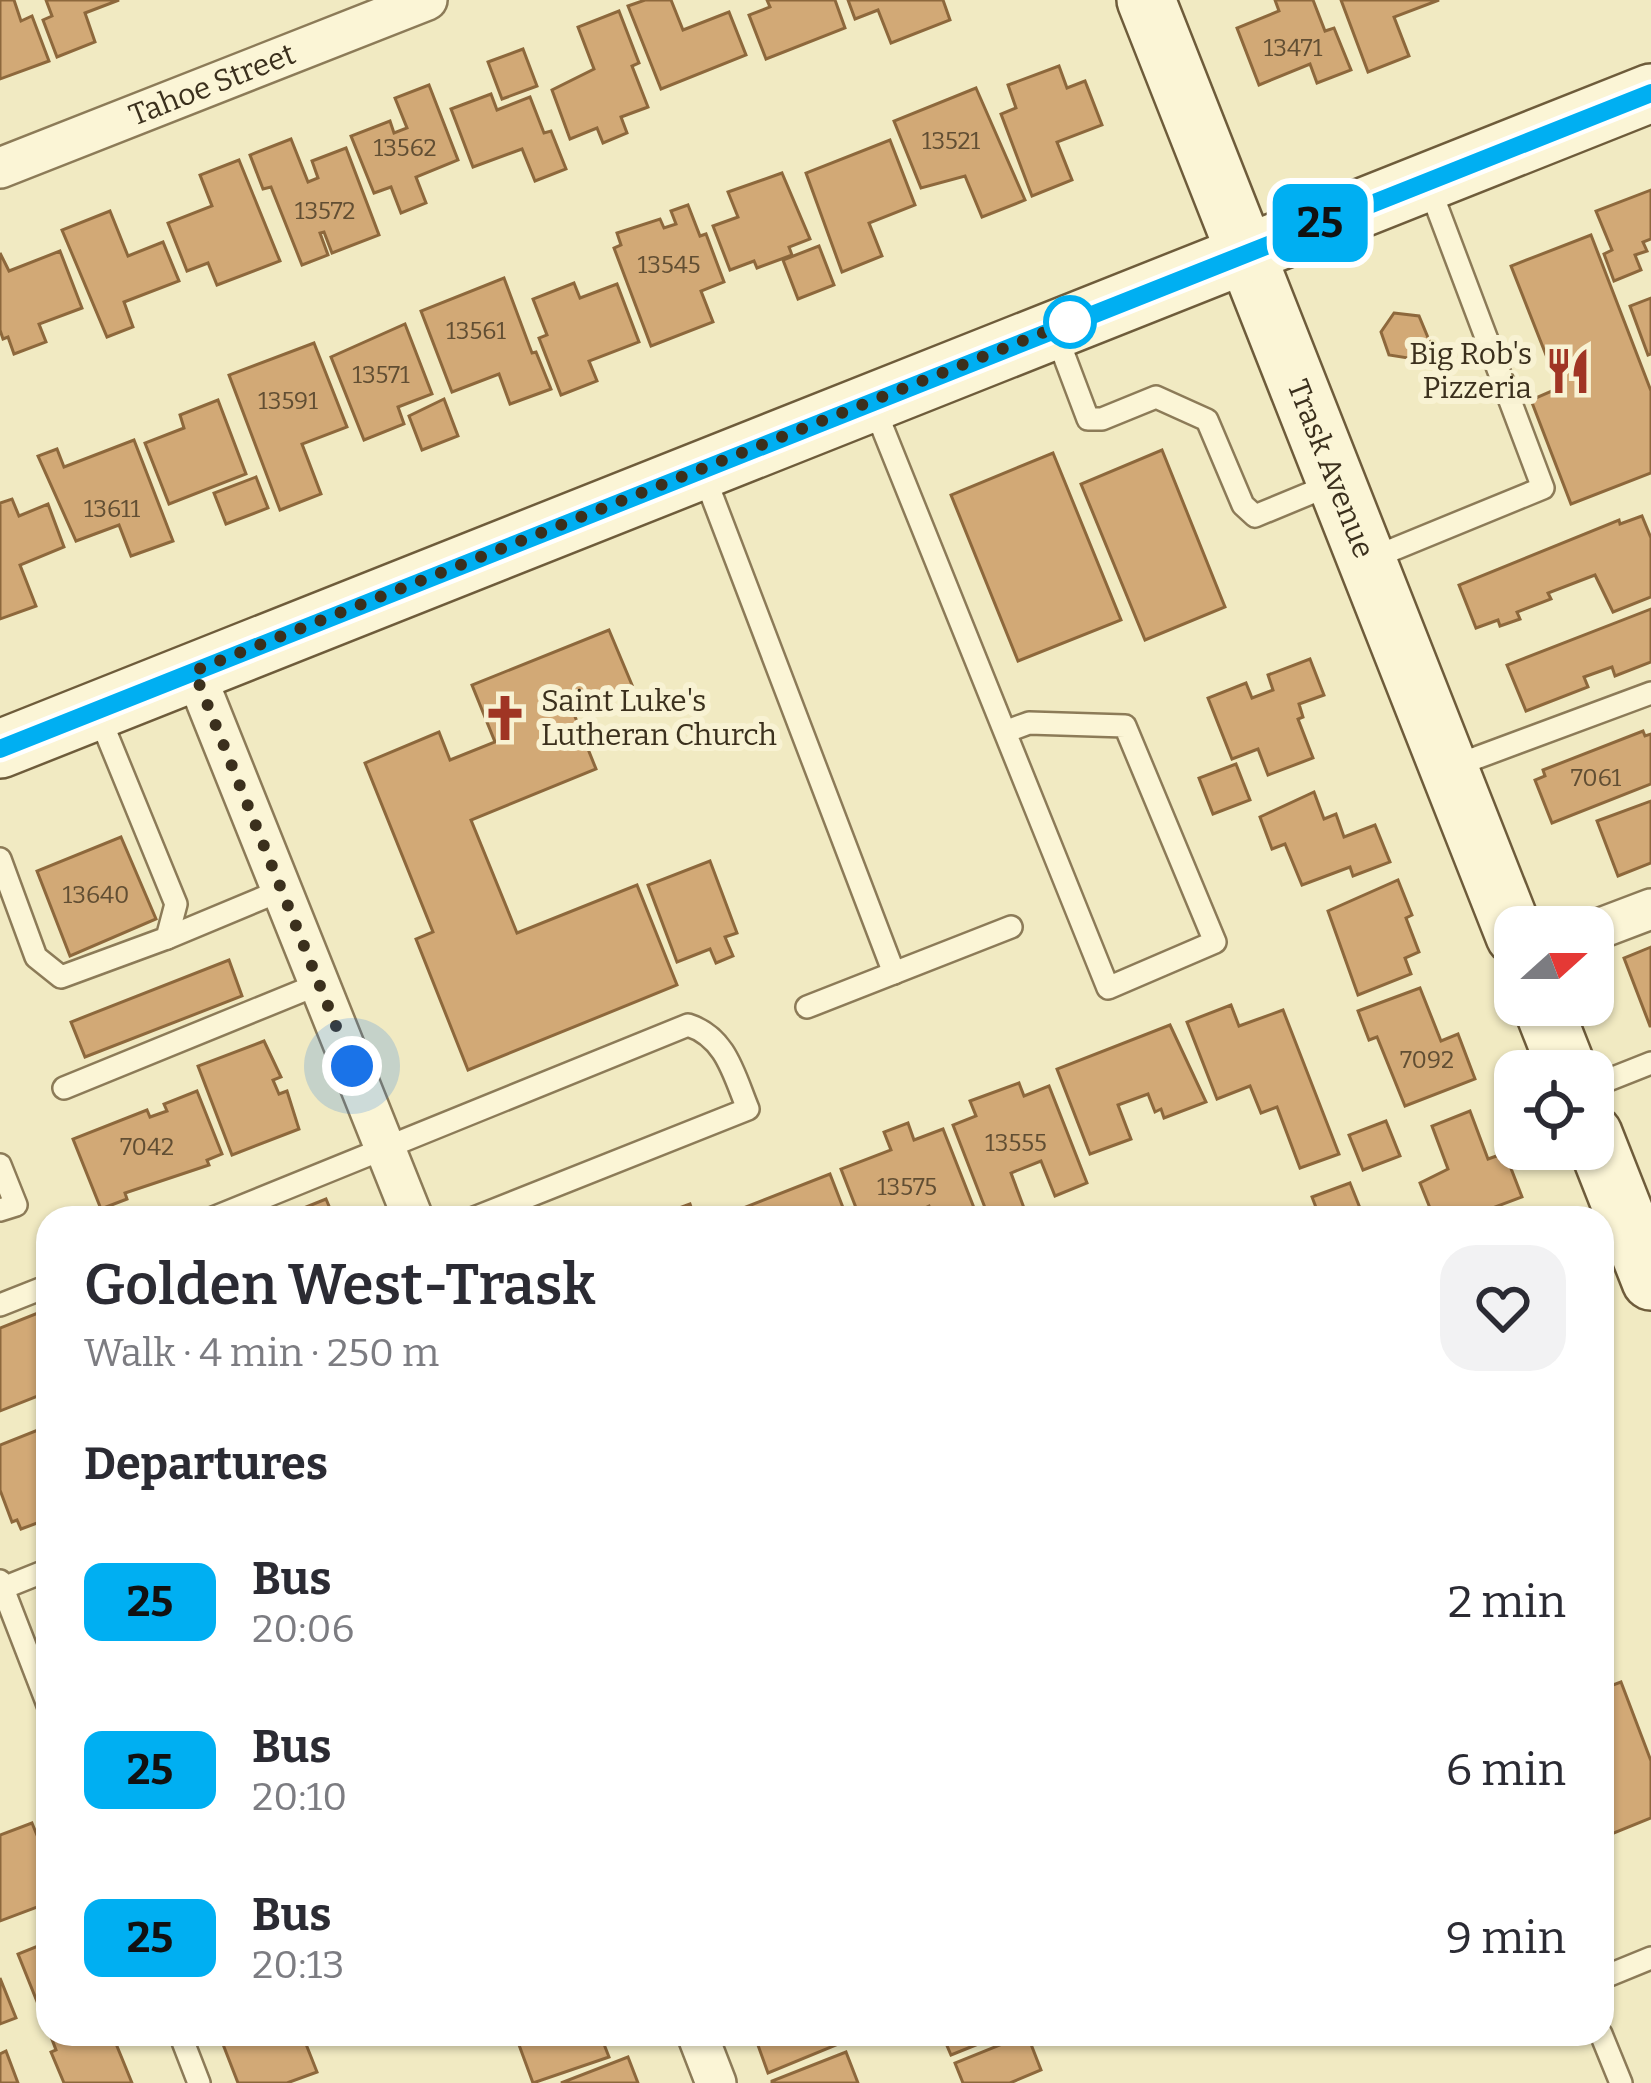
<!DOCTYPE html>
<meta charset="utf-8">
<style>
body{margin:0;font-family:Bitter,serif;background:#f2f2f3;color:#2b2b33;height:100vh;display:flex;flex-direction:column;font-size:45px;white-space:nowrap}
*{box-sizing:border-box;margin:0}
p{font-size:39px;color:#7c7c81}
.icon{flex:none;width:66px;height:66px;fill:none;stroke:currentColor;stroke-width:2;stroke-linecap:round;stroke-linejoin:round}
.map{position:relative;flex:1;overflow:hidden}
.panel{position:absolute;left:36px;top:1206px;width:1578px;height:840px;display:flex;flex-direction:column;background:#fff;border-radius:36px;box-shadow:0 3px 9px #0004}
.panel>*{flex:none}
.badge{padding:0 24px;border-radius:18px;font-size:42px;line-height:78px}
.needle{width:78px;rotate:69deg}
.fabs{position:absolute;left:1494px;top:906px;display:grid;gap:24px}
.fabs a{display:grid;place-items:center;width:120px;height:120px;border-radius:24px;background:#fff;box-shadow:0 3px 9px #0004;font-size:60px}
.you{position:absolute;width:60px;height:60px;margin:-30px;border:9px solid #fff;border-radius:50%;background:#1a73e8;box-shadow:0 0 0 18px #1a73e833}
.map>.badge{position:absolute;translate:-50% -50%;box-shadow:0 0 0 6px #fff}
h2{padding:0 48px;font-size:45px;line-height:108px}
.round{display:grid;place-items:center;flex:none;width:126px;height:126px;border-radius:36px;background:#f2f2f3}
.headline{display:flex;align-items:center;justify-content:space-between;height:204px;padding:0 48px}
h1{font-size:57px;font-weight:600;line-height:90px}
ul{padding:0;list-style:none}
li{display:flex;align-items:center;gap:36px;height:168px;padding:0 48px}
li div{flex:1}
li b{display:block;font-size:45px}
li em{font-style:normal}
li .badge{min-width:132px;font-weight:700;text-align:center}
.map>svg:first-child{display:block}
.building{fill:#d2a976;stroke:#8d683c;stroke-width:3}
.lines{fill:none;stroke-linecap:round;stroke-linejoin:round}
.lane-casing{stroke:#8c7b58;stroke-width:26}
.street-casing{stroke:#8c7b58;stroke-width:44}
.secondary-casing{stroke:#6e5c3b;stroke-width:62}
.lane{stroke:#fbf5d6;stroke-width:21}
.street{stroke:#fbf5d6;stroke-width:39}
.secondary{stroke:#fbf5d6;stroke-width:57}
.line-casing{stroke:#fff;stroke-width:27}
.line{stroke:#00aff2;stroke-width:18}
.walk{stroke:#3b301d;stroke-width:12;stroke-dasharray:0 21.6}
.stop-dot{fill:#fff;stroke:#00aff2;stroke-width:6}
.labels{text-anchor:middle;dominant-baseline:central;stroke-width:12;stroke-linejoin:round;paint-order:stroke}
.number-label{font-size:24px;fill:#614e33}
.street-label{font-size:30px;fill:#3b301d;stroke:#f8f2d3}
.poi-label{font-size:30px;fill:#3b301d;stroke:#f8f2d3;text-anchor:end}
</style>
<div class="map">
<svg width="1651" height="2083" viewBox="0 0 1651 2083">
<rect width="100%" height="100%" fill="#f1eac2"/>
<g class="building">
<polygon points="0,0 14,0 21,21 32,16 49,61 0,79"/>
<polygon points="46,0 119,0 85,13 95,42 57,57 43,20 52,16"/>
<polygon points="645,0 671,0 683,30 729,12 746,55 661,89 628,6"/>
<polygon points="767,0 835,0 845,28 766,59 749,15 770,7"/>
<polygon points="848,0 943,0 950,20 891,43 878,10 855,19"/>
<polygon points="1275,0 1313,0 1325,31 1334,28 1351,70 1317,83 1310,64 1259,85 1237,28 1279,11"/>
<polygon points="1341,0 1439,0 1394,17 1409,56 1368,72"/>
<polygon points="619,11 639,63 632,66 648,107 621,117 627,133 603,143 597,128 570,139 552,90 594,69 578,27"/>
<polygon points="523,49 537,86 502,99 488,62"/>
<polygon points="1059,66 1067,88 1085,81 1102,125 1057,142 1072,180 1032,196 1001,114 1016,108 1008,85"/>
<polygon points="429,85 458,160 416,177 426,203 401,213 391,187 374,193 351,136 390,121 394,133 407,128 395,98"/>
<polygon points="976,88 1025,200 982,217 965,176 921,188 894,121"/>
<polygon points="491,94 497,110 530,97 544,133 551,131 566,169 535,181 522,149 473,167 451,109"/>
<polygon points="291,139 308,182 318,178 312,161 346,148 379,235 332,253 324,232 320,233 328,255 302,265 271,187 263,189 250,155"/>
<polygon points="890,140 915,205 869,223 882,256 842,272 806,173"/>
<polygon points="239,160 280,261 217,285 208,263 187,271 168,223 212,206 200,175"/>
<polygon points="782,173 810,239 789,247 792,255 757,268 754,261 730,270 713,226 738,217 728,192"/>
<polygon points="1651,190 1651,239 1643,242 1647,251 1635,255 1641,270 1614,281 1604,254 1612,250 1596,211"/>
<polygon points="688,205 700,236 706,234 724,282 701,291 713,322 651,346 614,248 621,245 617,233 660,219 664,228 676,224 671,211"/>
<polygon points="110,211 128,256 163,242 179,281 124,302 133,327 107,337 62,230"/>
<polygon points="1591,235 1651,391 1651,473 1571,504 1531,400 1559,388 1511,266"/>
<polygon points="819,246 834,285 798,299 783,260"/>
<polygon points="60,251 82,308 39,324 46,342 14,354 8,337 3,339 0,330 0,253 9,271"/>
<polygon points="504,278 532,353 536,352 551,389 510,404 499,374 452,392 421,311"/>
<polygon points="574,283 580,298 617,284 639,342 589,361 597,381 561,395 539,338 547,335 533,299"/>
<polygon points="1651,298 1651,354 1648,355 1630,306"/>
<polygon points="1394,313 1419,316 1429,340 1414,359 1389,355 1381,332"/>
<polygon points="405,324 432,394 398,407 404,424 364,440 331,357"/>
<polygon points="314,343 347,427 302,444 321,494 280,510 229,375"/>
<polygon points="444,399 458,436 422,450 409,416"/>
<polygon points="218,400 246,474 169,504 145,443 184,428 180,415"/>
<polygon points="134,440 173,541 131,556 119,525 76,541 38,456 57,449 64,467"/>
<polygon points="1162,450 1225,607 1145,640 1081,484"/>
<polygon points="1053,453 1121,620 1018,661 951,495"/>
<polygon points="256,477 268,508 226,524 214,493"/>
<polygon points="12,499 19,516 48,504 64,547 20,565 36,606 0,619 0,503"/>
<polygon points="1642,516 1651,538 1651,597 1613,612 1595,575 1548,593 1551,599 1517,612 1520,619 1500,626 1498,620 1476,628 1459,585 1619,520 1620,524"/>
<polygon points="1651,609 1651,662 1615,676 1612,667 1584,677 1588,687 1526,711 1507,665"/>
<polygon points="609,630 632,685 572,709 596,769 471,820 517,933 637,885 677,985 468,1070 416,939 433,932 365,763 439,732 450,760 495,742 472,685"/>
<polygon points="1310,659 1324,695 1299,704 1303,717 1298,719 1313,758 1268,775 1258,749 1232,759 1208,698 1246,683 1252,698 1273,690 1268,675"/>
<polygon points="1643,731 1645,736 1651,734 1651,784 1552,823 1535,780 1545,776 1543,770"/>
<polygon points="1236,764 1250,800 1213,814 1199,778"/>
<polygon points="1314,792 1324,819 1336,814 1344,837 1375,825 1390,862 1353,876 1350,867 1302,885 1285,844 1272,849 1260,817"/>
<polygon points="1651,801 1651,863 1618,876 1597,821"/>
<polygon points="121,837 156,919 70,956 37,871"/>
<polygon points="710,861 737,933 725,937 733,956 716,963 710,949 677,962 648,885"/>
<polygon points="1398,880 1412,915 1406,918 1419,952 1405,958 1411,974 1358,995 1328,911"/>
<polygon points="1651,947 1651,1026 1650,1026 1624,958"/>
<polygon points="229,960 242,996 85,1057 71,1022"/>
<polygon points="1420,988 1441,1041 1458,1034 1475,1079 1405,1106 1377,1037 1369,1040 1358,1011"/>
<polygon points="1231,1005 1239,1026 1283,1010 1339,1154 1300,1168 1277,1107 1261,1113 1250,1086 1217,1099 1187,1022"/>
<polygon points="1170,1025 1206,1102 1164,1118 1161,1109 1155,1112 1148,1094 1118,1105 1131,1139 1090,1154 1057,1069"/>
<polygon points="264,1041 281,1077 273,1080 279,1094 287,1091 299,1129 232,1155 198,1066"/>
<polygon points="1019,1083 1024,1096 1049,1086 1087,1183 1055,1196 1041,1161 1011,1173 1024,1208 989,1218 953,1125 976,1116 970,1101"/>
<polygon points="197,1091 222,1154 207,1160 209,1165 125,1193 127,1199 101,1209 73,1139 147,1110 150,1117 167,1111 164,1104"/>
<polygon points="1470,1111 1488,1159 1505,1153 1522,1197 1466,1218 1434,1218 1420,1183 1448,1169 1432,1126"/>
<polygon points="1386,1121 1400,1156 1363,1170 1349,1135"/>
<polygon points="908,1123 914,1140 943,1129 978,1218 933,1218 929,1206 904,1218 860,1218 841,1169 891,1150 884,1132"/>
<polygon points="830,1174 847,1218 736,1218 733,1212"/>
<polygon points="1350,1183 1364,1218 1320,1218 1312,1197"/>
<polygon points="326,1199 334,1218 279,1218"/>
<polygon points="690,1204 695,1218 652,1218"/>
<polygon points="48,1309 48,1392 0,1411 0,1328"/>
<polygon points="48,1426 48,1519 21,1529 17,1520 12,1522 0,1490 0,1445"/>
<polygon points="1621,1682 1651,1761 1651,1818 1609,1835 1607,1828 1602,1830 1602,1689"/>
<polygon points="32,1823 48,1862 48,1903 0,1921 0,1835"/>
<polygon points="48,1942 48,2029 18,1954"/>
<polygon points="0,1978 16,2018 0,2024"/>
<polygon points="50,2034 112,2034 132,2083 64,2083 51,2052 56,2050"/>
<polygon points="219,2034 302,2034 317,2072 287,2083 238,2083"/>
<polygon points="515,2034 600,2034 609,2057 533,2083"/>
<polygon points="763,2034 838,2034 841,2043 768,2073 755,2037"/>
<polygon points="942,2034 1003,2034 951,2055"/>
<polygon points="1027,2034 1041,2070 1010,2083 963,2083 955,2063"/>
<polygon points="6,2051 18,2083 0,2083 0,2054"/>
<polygon points="846,2052 858,2083 772,2083 772,2081"/>
<polygon points="628,2057 638,2083 561,2083"/>
</g>
<g class="lines">
<defs>
<g id="lane">
<polyline points="1054,329 1088,419 1102,419 1156,397 1207,420 1243,505 1255,516 1335,483"/>
<polyline points="872,402 1108,988 1215,942 1125,726 1029,723 1007,731"/>
<polyline points="702,470 894,973"/>
<polyline points="1370,559 1543,488 1427,181"/>
<polyline points="1449,768 1651,693"/>
<polyline points="0,859 36,957 61,977 167,938 176,904 97,711"/>
<polyline points="167,938 282,890"/>
<polyline points="807,1007 1011,927"/>
<polyline points="1593,1086 1651,1063"/>
<polyline points="64,1088 319,984"/>
<polyline points="0,1165 16,1205 0,1210"/>
<path d="M213,1218l475,-193c38,12 46,50 60,84l-274,109"/>
<polyline points="0,1305 48,1286"/>
<polyline points="0,1581 48,1705"/>
<polyline points="3,1588 48,1570"/>
<polyline points="1602,1978 1651,1958"/>
<polyline points="180,2034 199,2083"/>
<polyline points="1601,2034 1621,2083"/>
</g>
<g id="street">
<path id="s1" d="M0,168l427,-168"/>
<polyline points="194,671 413,1218"/>
<polyline points="1593,931 1651,909"/>
<polyline points="697,2034 716,2083"/>
</g>
<g id="secondary">
<path id="s2" d="M1146,0l369,936"/>
<polyline points="0,749 1651,93"/>
<polyline points="1542,1005 1568,1071"/>
<polyline points="1593,1134 1651,1281"/>
</g>
</defs>
<use href="#lane" class="lane-casing"/>
<use href="#street" class="street-casing"/>
<use href="#secondary" class="secondary-casing"/>
<use href="#lane" class="lane"/>
<use href="#street" class="street"/>
<use href="#secondary" class="secondary"/>
</g>
<g class="lines">
<defs>
<polyline id="line" points="0,749 1651,93"/>
</defs>
<use href="#line" class="line-casing"/>
<use href="#line" class="line"/>
<polyline class="walk" points="352,1066 194,671 1070,322"/>
</g>
<defs>
<symbol id="restaurant-bare" viewBox="-9 -9 18 18"><path d="M-5-6h1v4h1v-4h1v4h1v-4h1v5L-1.5 .5V6h-2V.5L-5-1ZM5-6V6H3V1.5H1.5Q1.5-4 5-6Z" fill="#a03524" stroke="#f8f2d3" stroke-width="2.5" paint-order="stroke"/></symbol>
<symbol id="church-bare" viewBox="-9 -9 18 18"><path d="M-1.2-6h2.4v3.5h3.3v2.4h-3.3V6h-2.4V-.1h-3.3v-2.4h3.3Z" fill="#a03524" stroke="#f8f2d3" stroke-width="2.5" paint-order="stroke"/></symbol>
</defs>
<g fill-rule="evenodd">
<use href="#restaurant-bare" x="1535" y="338" width="66" height="66"/>
<use href="#church-bare" x="472" y="685" width="66" height="66"/>
</g>
<circle class="stop-dot" cx="1070" cy="322" r="24"/>
<g class="labels">
<g class="number-label">
<text x="1293" y="48">13471</text>
<text x="951" y="141">13521</text>
<text x="405" y="148">13562</text>
<text x="325" y="211">13572</text>
<text x="669" y="265">13545</text>
<text x="476" y="331">13561</text>
<text x="381" y="375">13571</text>
<text x="288" y="401">13591</text>
<text x="112" y="509">13611</text>
<text x="1596" y="778">7061</text>
<text x="96" y="895">13640</text>
<text x="1427" y="1060">7092</text>
<text x="1016" y="1143">13555</text>
<text x="147" y="1147">7042</text>
<text x="907" y="1187">13575</text>
</g>
<g class="street-label">
<text stroke="none"><textPath href="#s1" startOffset="228">Tahoe Street</textPath></text>
<text stroke="none"><textPath href="#s2" startOffset="504">Trask Avenue</textPath></text>
</g>
<g class="poi-label">
<text x="1532" y="354">Big Rob's<tspan x="1532" dy="34">Pizzeria</tspan></text>
<text x="541" y="701" text-anchor="start">Saint Luke's<tspan x="541" dy="34">Lutheran Church</tspan></text>
</g>
</g>
</svg>
<div class="fabs">
<a><svg class="needle" viewBox="-14 -14 28 28"><path d="M0-13l5 13h-10z" fill="#e53935"/><path d="M0 13l5-13h-10z" fill="#7c7c81"/></svg></a>
<a><svg class="icon" aria-label="locate" viewBox="0 0 24 24"><circle cx="12" cy="12" r="6"/><path d="M12 2v4M12 18v4M2 12h4M18 12h4"/></svg></a>
</div>
<div class="you" style="left:352px;top:1066px"></div>
<b class="badge" style="left:1320px;top:223px;background:#00aff2;color:#111">25</b>
<section class="panel">
<div class="headline"><div><h1>Golden West-Trask</h1><p>Walk · 4 min · 250 m</p></div><a class="round"><svg class="icon" aria-label="heart" viewBox="0 0 24 24"><path d="M12 20l-8-8c-3-5 5-10 8-4 3-6 11-1 8 4z"/></svg></a></div>
<h2>Departures</h2>
<ul>
<li><span class="badge" style="background:#00aff2;color:#111">25</span><div><b>Bus</b><p>20:06</p></div><em>2 min</em></li>
<li><span class="badge" style="background:#00aff2;color:#111">25</span><div><b>Bus</b><p>20:10</p></div><em>6 min</em></li>
<li><span class="badge" style="background:#00aff2;color:#111">25</span><div><b>Bus</b><p>20:13</p></div><em>9 min</em></li>
</ul>
</section>
</div>
